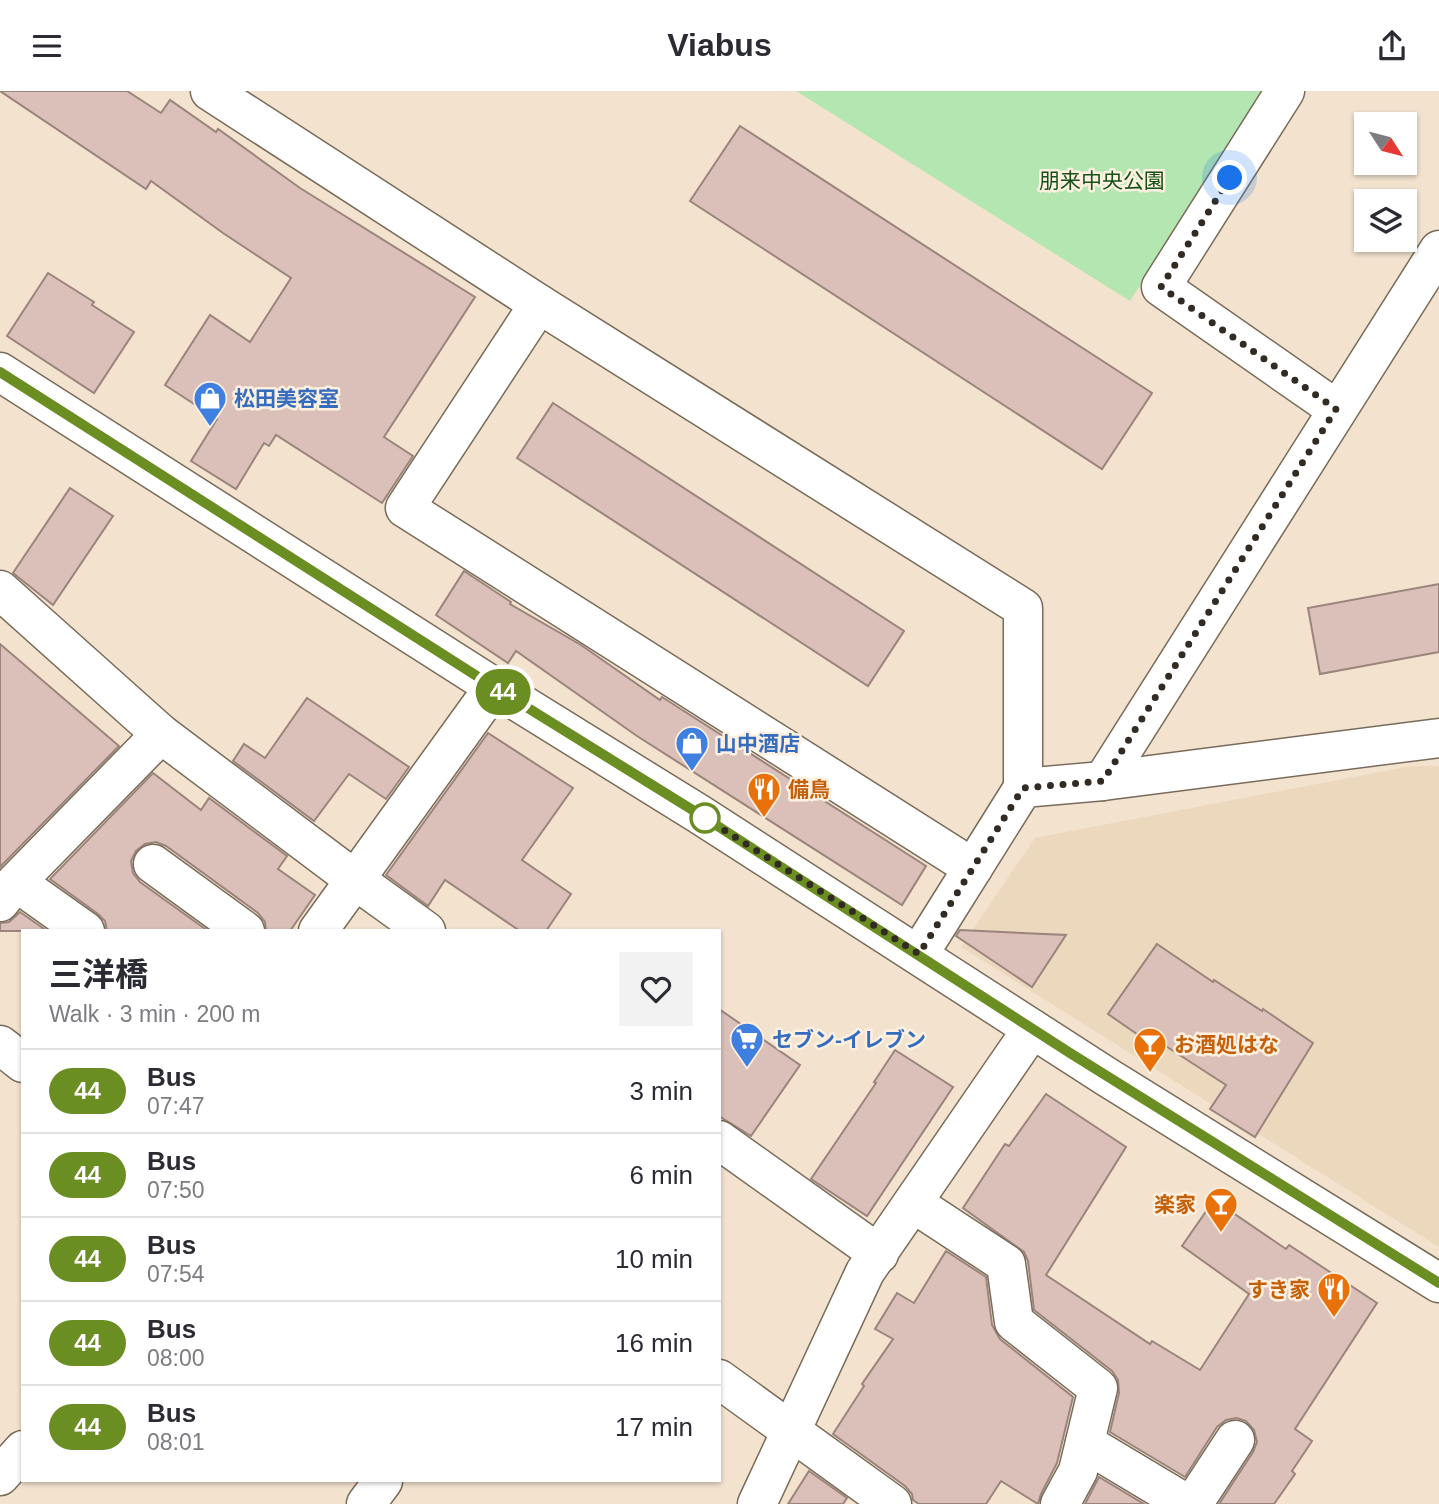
<!DOCTYPE html>
<meta charset="utf-8">
<style>
body{margin:0;font-family:Arial,"Noto Sans JP",sans-serif;background:#f2f2f3;color:#2b2b33;height:100vh;display:flex;flex-direction:column;font-size:26px;white-space:nowrap}
*{box-sizing:border-box;margin:0}
p{font-size:23px;color:#7c7c81}
.icon{flex:none;width:38px;height:38px;fill:none;stroke:currentColor;stroke-width:2;stroke-linecap:round;stroke-linejoin:round}
.map{position:relative;flex:1;overflow:hidden}
.sheet{position:absolute;left:21px;top:838px;width:700px;height:553px;display:flex;flex-direction:column;background:#fff;border-radius:0px;box-shadow:0 2px 5px #0004}
.sheet>*{flex:none}
.badge{padding:0 14px;border-radius:23px;font-size:24px;line-height:46px}
.needle{width:46px;rotate:126deg}
.buttons{position:absolute;left:1354px;top:21px;display:grid;gap:14px}
.buttons a{display:grid;place-items:center;width:63px;height:63px;border-radius:0px;background:#fff;box-shadow:0 2px 5px #0004;font-size:35px}
.you{position:absolute;width:35px;height:35px;margin:-18px;border:5px solid #fff;border-radius:50%;background:#1a73e8;box-shadow:0 0 0 10px #1a73e833}
.map>.badge{position:absolute;translate:-50% -50%;box-shadow:0 0 0 4px #fff}
.round{display:grid;place-items:center;flex:none;width:74px;height:74px;border-radius:0px;background:#f2f2f3}
.summary{display:flex;align-items:center;justify-content:space-between;height:119px;padding:0 28px}
h1{font-size:33px;font-weight:700;line-height:52px}
ul{padding:0;list-style:none}
li{display:flex;align-items:center;gap:21px;height:84px;padding:0 28px;border-top:2px solid #e1e1e2}
li div{flex:1}
li b{display:block;font-size:26px}
li em{font-style:normal}
li .badge{min-width:77px;font-weight:700;text-align:center}
header{display:flex;justify-content:space-between;align-items:center;height:91px;padding:0 28px;background:#fff;font-size:32px;font-weight:700}
.map>svg:first-child{display:block}
.built{fill:#ecd8bd}
.green{fill:#b4e6b1}
.building{fill:#dac0b8;stroke:#9b847c;stroke-width:2}
.lines{fill:none;stroke-linecap:round;stroke-linejoin:round}
.minor-casing{stroke:#796b59;stroke-width:41}
.major-casing{stroke:#796b59;stroke-width:41}
.minor{stroke:#fff;stroke-width:38}
.major{stroke:#fff;stroke-width:38}
.line-casing{stroke:#fff;stroke-width:16}
.line{stroke:#6b8e23;stroke-width:10}
.walk{stroke:#312b24;stroke-width:7;stroke-dasharray:0 12.6}
.stop-dot{fill:#fff;stroke:#6b8e23;stroke-width:3.5}
.labels{text-anchor:middle;dominant-baseline:central;stroke-width:5;stroke-linejoin:round;paint-order:stroke}
.park-label{font-size:21px;fill:#155016;stroke:#fdf0e0}
.shop-label{font-size:21px;font-weight:bold;fill:#366cbe;stroke:#fdf0e0;text-anchor:start}
.food-label{font-size:21px;font-weight:bold;fill:#c56008;stroke:#fdf0e0;text-anchor:start}
</style>
<header><svg class="icon" aria-label="menu" viewBox="0 0 24 24"><path d="M4 6h16M4 12h16M4 18h16"/></svg>Viabus<svg class="icon" aria-label="share" viewBox="0 0 24 24"><path d="M12 15V3M7 8l5-5 5 5M5 13v7h14v-7"/></svg></header>
<div class="map">
<svg width="1439" height="1413" viewBox="0 0 1439 1413">
<rect width="100%" height="100%" fill="#f2e2ce"/>
<polygon class="built" points="1411,675 1439,675 1439,1156 961,856 1035,747"/>
<polygon class="green" points="796,0 1264,0 1130,210"/>
<g class="building">
<polygon points="0,0 127,0 161,22 170,9 216,41 218,38 300,97 475,206 384,346 413,365 382,412 276,344 269,355 264,352 236,398 191,370 217,328 165,294 210,224 250,251 291,187 223,142 151,90 146,98"/>
<polygon points="740,35 1152,302 1102,378 690,110"/>
<polygon points="48,182 94,211 92,214 134,241 94,302 7,245"/>
<polygon points="553,312 904,540 868,595 517,367"/>
<polygon points="70,397 113,425 53,514 13,482"/>
<polygon points="464,480 511,511 510,513 581,554 660,609 662,606 926,775 902,814 637,645 516,560 508,572 436,524"/>
<polygon points="1439,493 1439,561 1320,583 1308,517"/>
<polygon points="0,553 119,655 0,776"/>
<polygon points="307,607 409,676 386,708 349,683 314,730 233,670 244,653 265,667"/>
<polygon points="488,642 573,697 522,769 571,803 546,840 520,840 445,789 428,815 386,784"/>
<polygon points="153,682 201,719 209,707 287,765 278,778 315,804 290,840 266,840 265,831 258,822 166,755 156,751 145,753 136,760 131,770 133,782 140,791 208,840 107,840 105,830 98,823 50,788"/>
<polygon points="20,821 47,840 0,840 0,832 9,831"/>
<polygon points="960,839 1066,844 1032,896 956,845"/>
<polygon points="1157,853 1213,891 1214,889 1262,920 1263,918 1313,952 1255,1046 1210,1018 1226,994 1161,952 1157,957 1108,923"/>
<polygon points="719,918 800,974 751,1045 719,1025"/>
<polygon points="895,959 953,996 867,1125 811,1088 876,992 874,991"/>
<polygon points="1046,1003 1126,1056 1046,1184 1150,1253 1152,1250 1200,1279 1249,1203 1182,1155 1214,1109 1286,1158 1289,1154 1377,1212 1295,1338 1312,1350 1292,1380 1295,1383 1274,1413 1219,1413 1253,1361 1257,1351 1254,1339 1246,1330 1237,1327 1226,1329 1217,1336 1185,1386 1110,1341 1119,1302 1118,1289 1112,1280 1034,1219 1028,1170 1024,1161 963,1117 1005,1053 1009,1055"/>
<polygon points="946,1160 986,1186 992,1234 1000,1248 1073,1306 1057,1372 1041,1403 1038,1413 1001,1390 986,1413 919,1413 913,1409 912,1403 905,1395 833,1343 864,1295 862,1293 893,1248 875,1238 897,1202 914,1212"/>
<polygon points="809,1380 847,1407 843,1413 788,1413"/>
<polygon points="1099,1386 1144,1413 1085,1413"/>
</g>
<g class="lines">
<defs>
<g id="minor">
<polyline points="210,0 539,213 1023,517 1023,697"/>
<polyline points="1285,0 1161,196 1336,318"/>
<polyline points="539,213 405,417 973,777"/>
<polyline points="0,499 161,643 354,788 426,840"/>
<polyline points="1103,690 1439,159"/>
<polyline points="153,773 245,840"/>
<polyline points="16,791 85,840"/>
<polyline points="0,811 16,791 161,643"/>
<polyline points="318,840 494,596"/>
<polyline points="919,863 1023,697 1103,690 1439,647"/>
<polyline points="0,954 23,972"/>
<polyline points="719,1049 879,1163"/>
<polyline points="913,1112 1006,1173 1014,1231 1098,1297 1078,1380 1060,1413"/>
<polyline points="719,1288 892,1413"/>
<polyline points="1085,1352 1187,1413"/>
<polyline points="0,1385 23,1359"/>
<polyline points="366,1413 383,1390"/>
<polyline points="757,1413 865,1181 1032,938"/>
<polyline points="1193,1413 1235,1349"/>
</g>
<polyline id="major" points="0,281 494,596 699,723 1107,986 1439,1192"/>
</defs>
<use href="#minor" class="minor-casing"/>
<use href="#major" class="major-casing"/>
<use href="#minor" class="minor"/>
<use href="#major" class="major"/>
</g>
<g class="lines">
<defs>
<polyline id="line" points="0,281 494,596 699,723 1070,962 1439,1192"/>
</defs>
<use href="#line" class="line-casing"/>
<use href="#line" class="line"/>
<polyline class="walk" points="705,727 699,723 919,863 1023,697 1103,690 1336,318 1161,196 1230,87"/>
</g>
<defs>
<symbol id="shop-pin" viewBox="-11 -11 22 30"><path d="M0 17L-7.5 6A9.5 9.5 0 1 1 7.5 6Z" fill="#3f7fe0" stroke="#fdf0e0"/><path d="M-5-2.5h2.3a2.7 3.5 0 0 1 5.4 0H5L5.5 6h-11ZM-1.5-2.5h3a1.5 2.3 0 0 0-3 0Z" fill="#fff"/></symbol>
<symbol id="restaurant-pin" viewBox="-11 -11 22 30"><path d="M0 17L-7.5 6A9.5 9.5 0 1 1 7.5 6Z" fill="#e8710a" stroke="#fdf0e0"/><path d="M-5-6h1v4h1v-4h1v4h1v-4h1v5L-1.5 .5V6h-2V.5L-5-1ZM5-6V6H3V1.5H1.5Q1.5-4 5-6Z" fill="#fff"/></symbol>
<symbol id="supermarket-pin" viewBox="-11 -11 22 30"><path d="M0 17L-7.5 6A9.5 9.5 0 1 1 7.5 6Z" fill="#3f7fe0" stroke="#fdf0e0"/><path d="M-6-5.5h2.5l.6 2H6L4.5 2H-2.5L-4.4-4H-6ZM-1.5 3.2a1.3 1.3 0 1 0 .1 0ZM3 3.2a1.3 1.3 0 1 0 .1 0Z" fill="#fff"/></symbol>
<symbol id="bar-pin" viewBox="-11 -11 22 30"><path d="M0 17L-7.5 6A9.5 9.5 0 1 1 7.5 6Z" fill="#e8710a" stroke="#fdf0e0"/><path d="M-6-5H6L.8 .8V4.5H3.5V6h-7V4.5H-.8V.8Z" fill="#fff"/></symbol>
</defs>
<g fill-rule="evenodd">
<use href="#shop-pin" x="191" y="288" width="38" height="52"/>
<use href="#shop-pin" x="673" y="633" width="38" height="52"/>
<use href="#restaurant-pin" x="745" y="679" width="38" height="52"/>
<use href="#supermarket-pin" x="728" y="929" width="38" height="52"/>
<use href="#bar-pin" x="1131" y="934" width="38" height="52"/>
<use href="#bar-pin" x="1202" y="1094" width="38" height="52"/>
<use href="#restaurant-pin" x="1315" y="1179" width="38" height="52"/>
</g>
<circle class="stop-dot" cx="705" cy="727" r="14"/>
<g class="labels">
<g class="park-label">
<text x="1102" y="89">朋来中央公園</text>
</g>
<g class="shop-label">
<text x="234" y="307">松田美容室</text>
<text x="716" y="652">山中酒店</text>
<text x="772" y="948">セブン-イレブン</text>
</g>
<g class="food-label">
<text x="788" y="698">備鳥</text>
<text x="1174" y="953">お酒処はな</text>
<text x="1196" y="1113" text-anchor="end">楽家</text>
<text x="1310" y="1198" text-anchor="end">すき家</text>
</g>
</g>
</svg>
<div class="buttons">
<a><svg class="needle" viewBox="-14 -14 28 28"><path d="M0-13l5 13h-10z" fill="#e53935"/><path d="M0 13l5-13h-10z" fill="#7c7c81"/></svg></a>
<a><svg class="icon" aria-label="layers" viewBox="0 0 24 24"><path d="M12 4l9 5-9 5-9-5zM3 14l9 5 9-5"/></svg></a>
</div>
<div class="you" style="left:1230px;top:87px"></div>
<b class="badge" style="left:503px;top:601px;background:#6b8e23;color:#fff">44</b>
<section class="sheet">
<div class="summary"><div><h1>三洋橋</h1><p>Walk · 3 min · 200 m</p></div><a class="round"><svg class="icon" aria-label="heart" viewBox="0 0 24 24"><path d="M12 20l-8-8c-3-5 5-10 8-4 3-6 11-1 8 4z"/></svg></a></div>
<ul>
<li><span class="badge" style="background:#6b8e23;color:#fff">44</span><div><b>Bus</b><p>07:47</p></div><em>3 min</em></li>
<li><span class="badge" style="background:#6b8e23;color:#fff">44</span><div><b>Bus</b><p>07:50</p></div><em>6 min</em></li>
<li><span class="badge" style="background:#6b8e23;color:#fff">44</span><div><b>Bus</b><p>07:54</p></div><em>10 min</em></li>
<li><span class="badge" style="background:#6b8e23;color:#fff">44</span><div><b>Bus</b><p>08:00</p></div><em>16 min</em></li>
<li><span class="badge" style="background:#6b8e23;color:#fff">44</span><div><b>Bus</b><p>08:01</p></div><em>17 min</em></li>
</ul>
</section>
</div>
